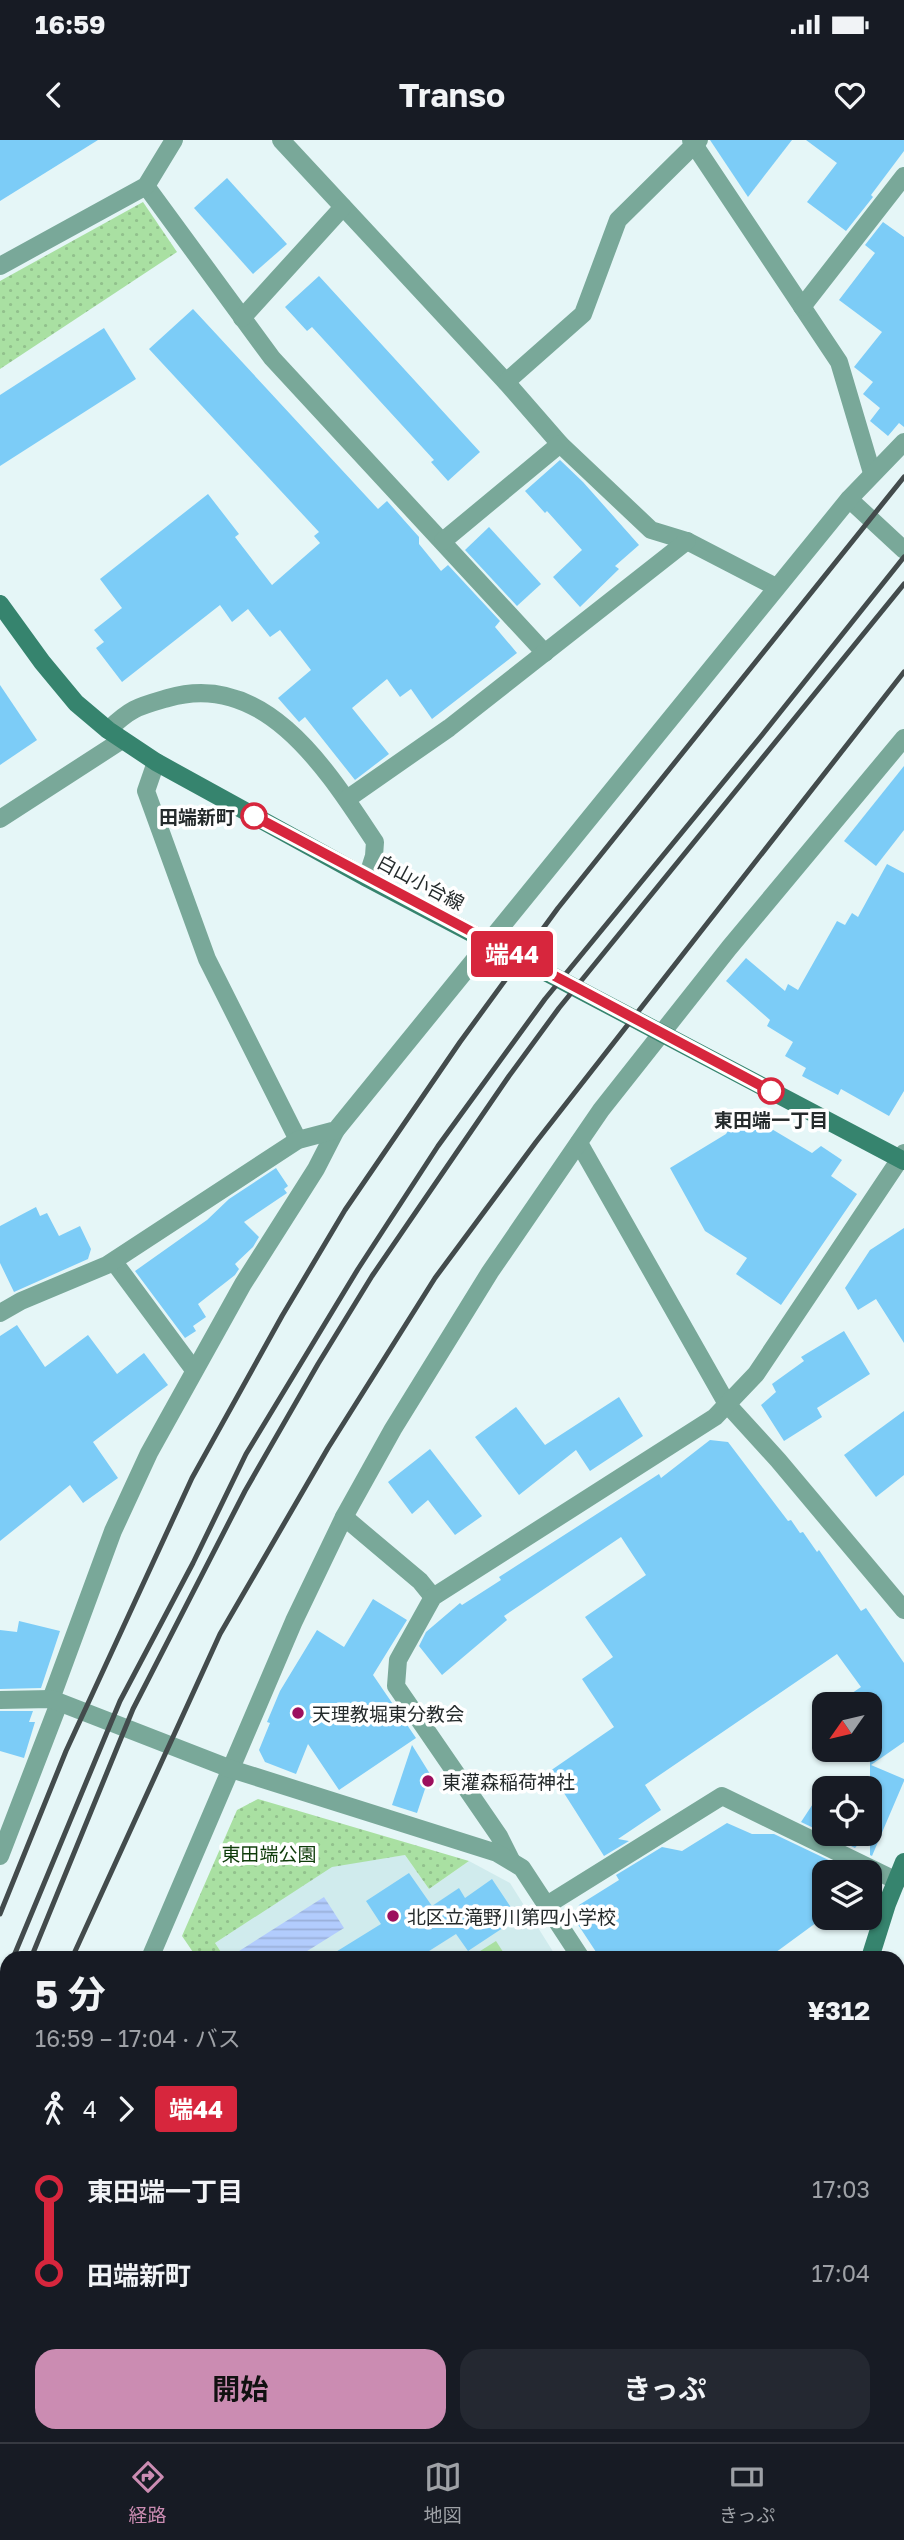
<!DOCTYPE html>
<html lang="ja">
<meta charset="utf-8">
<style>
body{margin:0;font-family:"Golos Text","Noto Sans JP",sans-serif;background:#242831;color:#f1f3f6;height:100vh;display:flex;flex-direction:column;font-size:26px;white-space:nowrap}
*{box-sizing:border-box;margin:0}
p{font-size:23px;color:#9ea1a6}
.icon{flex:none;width:38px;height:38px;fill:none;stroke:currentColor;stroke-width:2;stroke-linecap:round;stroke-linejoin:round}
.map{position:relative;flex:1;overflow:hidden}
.details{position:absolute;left:0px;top:1811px;width:905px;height:492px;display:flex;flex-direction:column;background:#171b24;border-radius:21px 21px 0 0;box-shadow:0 2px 5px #0004}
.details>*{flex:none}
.badge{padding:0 14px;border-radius:5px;font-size:24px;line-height:46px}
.needle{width:46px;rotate:236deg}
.controls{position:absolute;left:812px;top:1552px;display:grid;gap:14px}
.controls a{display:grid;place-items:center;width:70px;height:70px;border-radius:14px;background:#171b24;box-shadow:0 2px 5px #0004;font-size:35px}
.map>.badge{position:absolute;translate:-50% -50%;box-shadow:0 0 0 4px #fff}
.legs{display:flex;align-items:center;gap:10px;height:77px;padding:0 35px;font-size:23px}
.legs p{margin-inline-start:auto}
.overview{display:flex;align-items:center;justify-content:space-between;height:119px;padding:0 35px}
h1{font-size:38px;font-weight:700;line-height:52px}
.action{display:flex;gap:14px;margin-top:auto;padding:14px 35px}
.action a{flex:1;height:80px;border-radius:21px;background:#cb8cb2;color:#111;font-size:28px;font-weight:700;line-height:80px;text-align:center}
.action a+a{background:#242831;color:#f1f3f6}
ul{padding:0 35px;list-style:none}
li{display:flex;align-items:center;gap:24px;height:84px;font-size:26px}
li i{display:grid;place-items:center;width:10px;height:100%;margin:0 9px;background:currentColor}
li i::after{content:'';width:18px;height:18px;margin:-9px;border:5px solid;border-radius:50%;background:#171b24}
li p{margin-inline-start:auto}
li:first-child i{background:linear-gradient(#0000 50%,currentColor 0)}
li:last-child i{background:linear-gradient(currentColor 50%,#0000 0)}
.status{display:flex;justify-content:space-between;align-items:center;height:49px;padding:0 35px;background:#171b24;direction:ltr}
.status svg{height:19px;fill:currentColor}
header{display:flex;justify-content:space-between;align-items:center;height:91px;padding:0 35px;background:#171b24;font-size:32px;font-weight:700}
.tabs{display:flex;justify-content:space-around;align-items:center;height:98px;border-top:2px solid #363941;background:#171b24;font-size:19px;color:#9ea1a6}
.tabs a{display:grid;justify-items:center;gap:4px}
.tabs .current{color:#cb8cb2}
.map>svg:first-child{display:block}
.built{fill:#d0ebed}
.grass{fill:url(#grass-dots)}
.garden{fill:#a9e0a2}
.water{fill:url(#water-rules)}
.building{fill:#7cccf7}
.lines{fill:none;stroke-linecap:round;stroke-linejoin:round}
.minor{stroke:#79a899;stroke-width:18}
.tertiary{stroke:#79a899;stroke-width:18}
.secondary{stroke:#36846e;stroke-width:18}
.rail{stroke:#434b4c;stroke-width:5}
.line-1-casing{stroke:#fff;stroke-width:16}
.line-1{stroke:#d7263d;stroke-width:10}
.stop-1-dot{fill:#fff;stroke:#d7263d;stroke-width:3.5}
.poi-dot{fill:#9c0f5e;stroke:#fff;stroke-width:2.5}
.labels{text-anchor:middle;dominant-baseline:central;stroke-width:7;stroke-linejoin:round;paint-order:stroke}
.stop-label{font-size:19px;font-weight:bold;fill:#252b2c;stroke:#fff;text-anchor:end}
.street-label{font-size:19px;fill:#252b2c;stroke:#fff}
.poi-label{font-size:19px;fill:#252b2c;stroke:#fff;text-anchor:start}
.park-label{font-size:19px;fill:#0f3c0a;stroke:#fff}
</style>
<div class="status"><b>16:59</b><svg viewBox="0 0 49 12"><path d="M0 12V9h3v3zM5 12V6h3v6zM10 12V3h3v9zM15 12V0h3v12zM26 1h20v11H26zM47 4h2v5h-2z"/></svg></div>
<header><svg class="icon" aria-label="back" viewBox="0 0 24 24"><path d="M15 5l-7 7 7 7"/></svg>Transo<svg class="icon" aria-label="heart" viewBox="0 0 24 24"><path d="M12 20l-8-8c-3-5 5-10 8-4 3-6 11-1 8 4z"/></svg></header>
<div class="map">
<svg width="904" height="2302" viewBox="0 0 904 2302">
<defs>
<pattern id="grass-dots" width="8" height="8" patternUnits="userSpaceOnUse" patternTransform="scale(1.75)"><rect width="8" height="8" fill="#a9e0a2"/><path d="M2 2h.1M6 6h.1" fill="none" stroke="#91c08c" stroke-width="1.8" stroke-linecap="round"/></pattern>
<pattern id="water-rules" width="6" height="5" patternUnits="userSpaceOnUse" patternTransform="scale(1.75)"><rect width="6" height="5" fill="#b2ccfd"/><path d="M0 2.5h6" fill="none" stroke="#99afd9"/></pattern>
</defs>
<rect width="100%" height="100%" fill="#e5f6f7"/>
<polygon class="built" points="405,1715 429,1749 469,1721 510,1743 557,1818 225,1818 215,1803 332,1726"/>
<g class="grass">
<polygon points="143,62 177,112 0,229 0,141"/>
<polygon points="258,1659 469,1721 429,1749 405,1715 332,1727 215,1803 225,1818 197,1818 182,1796 237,1670"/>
</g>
<polygon class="garden" points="496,1801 507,1818 469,1818"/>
<polygon class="water" points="324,1757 344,1788 296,1818 239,1818 236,1813"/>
<g class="building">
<polygon points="0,0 98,0 0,61"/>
<polygon points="710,0 792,0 748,57"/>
<polygon points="806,0 904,0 904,11 871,55 873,57 846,91 807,62 837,23"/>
<polygon points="227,38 287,104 253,134 194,68"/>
<polygon points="883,82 904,97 904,287 899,283 888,296 870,281 880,268 863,254 873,242 854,227 882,192 839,160 875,113 865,105"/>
<polygon points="319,136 480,312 448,341 431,322 434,320 312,187 307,191 285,167"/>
<polygon points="193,169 378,369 387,361 419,397 419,404 441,431 448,425 500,481 495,487 517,513 432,579 411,549 400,557 387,539 352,568 389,614 355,640 305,577 299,582 278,558 311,530 280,490 270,497 248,469 232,482 220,465 122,542 96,508 104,502 94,490 122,468 100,439 208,354 239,394 235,397 272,445 320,403 314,396 319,392 149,209"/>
<polygon points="104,188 136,239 0,326 0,255"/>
<polygon points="560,320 583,342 639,405 615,426 619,429 580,467 553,437 582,410 547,371 545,373 525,351"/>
<polygon points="489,387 541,444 517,466 465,410"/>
<polygon points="0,545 37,600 0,625"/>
<polygon points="904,626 904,690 876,726 844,701"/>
<polygon points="887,724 904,733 904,951 889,976 841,949 838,955 802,936 806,928 785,916 793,902 767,886 770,880 726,841 746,818 785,851 788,844 798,850 837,781 845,785 852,773 858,777"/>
<polygon points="747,970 772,985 770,988 812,1013 821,1006 842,1020 831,1036 857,1054 781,1165 736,1134 747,1118 705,1091 670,1028 726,994 739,973 742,976"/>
<polygon points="276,1028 288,1046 284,1049 287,1053 244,1082 259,1097 253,1107 235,1124 239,1129 235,1135 198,1164 206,1177 193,1186 196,1191 185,1198 135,1131 207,1080 229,1059"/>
<polygon points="36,1067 40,1076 47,1073 59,1096 80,1086 91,1109 88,1119 14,1152 0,1123 0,1086"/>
<polygon points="904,1088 904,1203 876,1159 858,1170 845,1148 870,1110"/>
<polygon points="17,1185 45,1227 88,1195 117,1234 144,1213 168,1245 93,1302 118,1338 83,1363 70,1345 0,1401 0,1196"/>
<polygon points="844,1191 870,1234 817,1268 822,1277 784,1301 761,1265 776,1252 772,1244 804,1221 801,1217"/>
<polygon points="619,1257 643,1296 590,1331 576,1310 519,1355 475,1297 516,1267 545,1305"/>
<polygon points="904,1271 904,1335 876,1357 844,1315"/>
<polygon points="710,1300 728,1302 788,1381 791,1380 800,1393 803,1392 817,1412 819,1410 861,1471 866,1468 904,1523 904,1602 871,1625 904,1639 904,1641 872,1716 870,1715 870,1564 836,1564 861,1547 837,1514 645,1645 661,1670 618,1699 629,1701 604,1716 550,1631 614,1587 582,1539 613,1517 585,1477 646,1435 621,1397 504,1476 507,1480 442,1535 419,1506 426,1492 460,1463 462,1465 501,1440 499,1437 659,1334 661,1338"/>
<polygon points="430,1309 482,1376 455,1395 428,1360 412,1374 388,1342"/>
<polygon points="373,1459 407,1480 373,1535 416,1598 339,1650 308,1604 296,1634 265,1622 259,1610 270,1583 267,1582 280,1551 317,1490 344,1507"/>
<polygon points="19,1481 60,1491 41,1548 0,1549 0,1490 17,1492"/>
<polygon points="0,1571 33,1571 29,1582 35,1582 24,1618 0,1611"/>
<polygon points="412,1605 435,1642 425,1649 417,1673 392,1665"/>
<polygon points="824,1647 824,1693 801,1682"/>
<polygon points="727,1683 752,1694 774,1694 839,1725 833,1732 824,1732 824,1777 768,1818 600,1818 575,1780 579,1765 619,1740 616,1735 662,1707 682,1711"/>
<polygon points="826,1694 867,1694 855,1708"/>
<polygon points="409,1733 432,1766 459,1748 465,1758 492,1739 518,1778 468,1811 456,1794 418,1818 326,1818 381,1784 366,1761"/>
</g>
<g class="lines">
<g class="minor">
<polyline points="281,0 506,242 560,304 651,390 687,401 776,447"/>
<polyline points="691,0 839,222 872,333"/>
<polyline points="146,46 272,218 545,513"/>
<polyline points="0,126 146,46 174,0"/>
<polyline points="802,167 904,36"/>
<polyline points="242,178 343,67"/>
<polyline points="506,242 583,174 618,80 699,0"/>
<polyline points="849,359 904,410"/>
<polyline points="443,401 560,304"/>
<path d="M108,590c23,-22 29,-23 60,-32 98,-29 161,75 207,144l-1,14 -7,22"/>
<polyline points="156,622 146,651 207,819 298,1000"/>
<polyline points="347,659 449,588 687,401"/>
<polyline points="0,679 122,600"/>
<polyline points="579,1003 727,1264 778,1320 904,1470"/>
<polyline points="114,1122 194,1230"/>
<polyline points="344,1377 420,1441 433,1457"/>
<polyline points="51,1559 113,1391 149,1313 243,1144 316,1029 336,990"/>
<polyline points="0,1716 59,1563"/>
<polyline points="511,1720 499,1696 396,1546 398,1520 433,1457 715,1277 756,1234 904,1013"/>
<polyline points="547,1765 722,1656 897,1741"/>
<polyline points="150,1818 294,1481 344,1377 393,1289 490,1132 601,970 729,808 904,598"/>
<polyline points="0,2246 7,2221"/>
<polyline points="339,2296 342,2302"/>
<polyline points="141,2302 152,2296"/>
</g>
<g class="tertiary">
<polyline points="0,1173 21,1161 107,1125 298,1000 336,990 849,359 904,302"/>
<polyline points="0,1560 51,1559 231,1629 497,1713 522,1728 581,1818"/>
<polyline points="599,2296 618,2302"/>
<polyline points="553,2302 563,2296"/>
</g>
<g class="secondary">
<polyline points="0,464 42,522 76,563 108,590 156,622 367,738 904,1021"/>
<polyline points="870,1818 887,1764 904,1722"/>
<polyline points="898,1868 904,1835"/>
<polyline points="898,1977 902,1990"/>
<polyline points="745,2302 747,2296"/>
<polyline points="794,2302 796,2296"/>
</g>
<g class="rail">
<polyline points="0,1774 66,1611 192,1338 282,1176 345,1070 460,902 558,768 904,337"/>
<polyline points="13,1818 120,1561 193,1423 246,1314 358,1129 438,1006 545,859 762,595 904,417"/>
<polyline points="31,1818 133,1569 245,1351 318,1224 372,1136 509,936 559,868 904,444"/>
<polyline points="72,1818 220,1494 328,1308 435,1138 536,1002 904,532"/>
<polyline points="0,1849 7,1833"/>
<polyline points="0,1894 7,1877"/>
<polyline points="0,1997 7,1978"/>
</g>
</g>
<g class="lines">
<defs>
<polyline id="line-1" points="254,676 771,951"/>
</defs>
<use href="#line-1" class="line-1-casing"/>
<use href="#line-1" class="line-1"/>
</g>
<g class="stop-1-dot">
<circle cx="254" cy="676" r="12"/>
<circle cx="771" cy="951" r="12"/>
</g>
<g class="poi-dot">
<circle cx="298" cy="1573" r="7"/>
<circle cx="428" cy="1641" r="7"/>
<circle cx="393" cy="1776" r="7"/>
</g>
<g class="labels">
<g class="stop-label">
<text x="235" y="676">田端新町</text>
<text x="771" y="979" text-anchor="middle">東田端一丁目</text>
</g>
<g class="street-label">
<text transform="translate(421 742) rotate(28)">白山小台線</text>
</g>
<g class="poi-label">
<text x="312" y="1573">天理教堀東分教会</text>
<text x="442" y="1641">東灌森稲荷神社</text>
<text x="407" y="1776">北区立滝野川第四小学校</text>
</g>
<g class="park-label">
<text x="269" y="1713">東田端公園</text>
</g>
</g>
</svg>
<div class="controls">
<a><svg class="needle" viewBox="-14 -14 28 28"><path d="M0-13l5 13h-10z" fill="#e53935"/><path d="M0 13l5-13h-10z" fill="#9ea1a6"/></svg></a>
<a><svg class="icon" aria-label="locate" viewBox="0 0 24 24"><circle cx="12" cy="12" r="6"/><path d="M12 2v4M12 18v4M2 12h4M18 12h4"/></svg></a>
<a><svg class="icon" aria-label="layers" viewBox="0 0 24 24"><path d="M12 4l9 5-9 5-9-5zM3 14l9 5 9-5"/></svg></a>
</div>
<b class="badge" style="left:512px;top:814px;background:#d7263d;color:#fff">端44</b>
<section class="details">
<div class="overview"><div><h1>5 分</h1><p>16:59 – 17:04 · バス</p></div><b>¥312</b></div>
<div class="legs"><svg class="icon" aria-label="walk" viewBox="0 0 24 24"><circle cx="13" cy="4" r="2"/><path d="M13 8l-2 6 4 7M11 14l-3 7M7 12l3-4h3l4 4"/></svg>4<svg class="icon" aria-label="forward" viewBox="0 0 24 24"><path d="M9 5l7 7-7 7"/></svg><b class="badge" style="background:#d7263d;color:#fff">端44</b></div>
<ul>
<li><i style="color:#d7263d"></i><b>東田端一丁目</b><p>17:03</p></li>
<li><i style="color:#d7263d"></i><b>田端新町</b><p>17:04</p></li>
</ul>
<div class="action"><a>開始</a><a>きっぷ</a></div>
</section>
</div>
<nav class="tabs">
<a class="current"><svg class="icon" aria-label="directions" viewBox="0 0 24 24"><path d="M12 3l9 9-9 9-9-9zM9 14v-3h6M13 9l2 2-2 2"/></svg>経路</a>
<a><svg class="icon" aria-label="map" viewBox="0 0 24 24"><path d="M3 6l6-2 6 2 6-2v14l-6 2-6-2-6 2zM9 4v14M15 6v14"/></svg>地図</a>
<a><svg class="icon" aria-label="tickets" viewBox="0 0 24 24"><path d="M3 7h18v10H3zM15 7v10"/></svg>きっぷ</a>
</nav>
